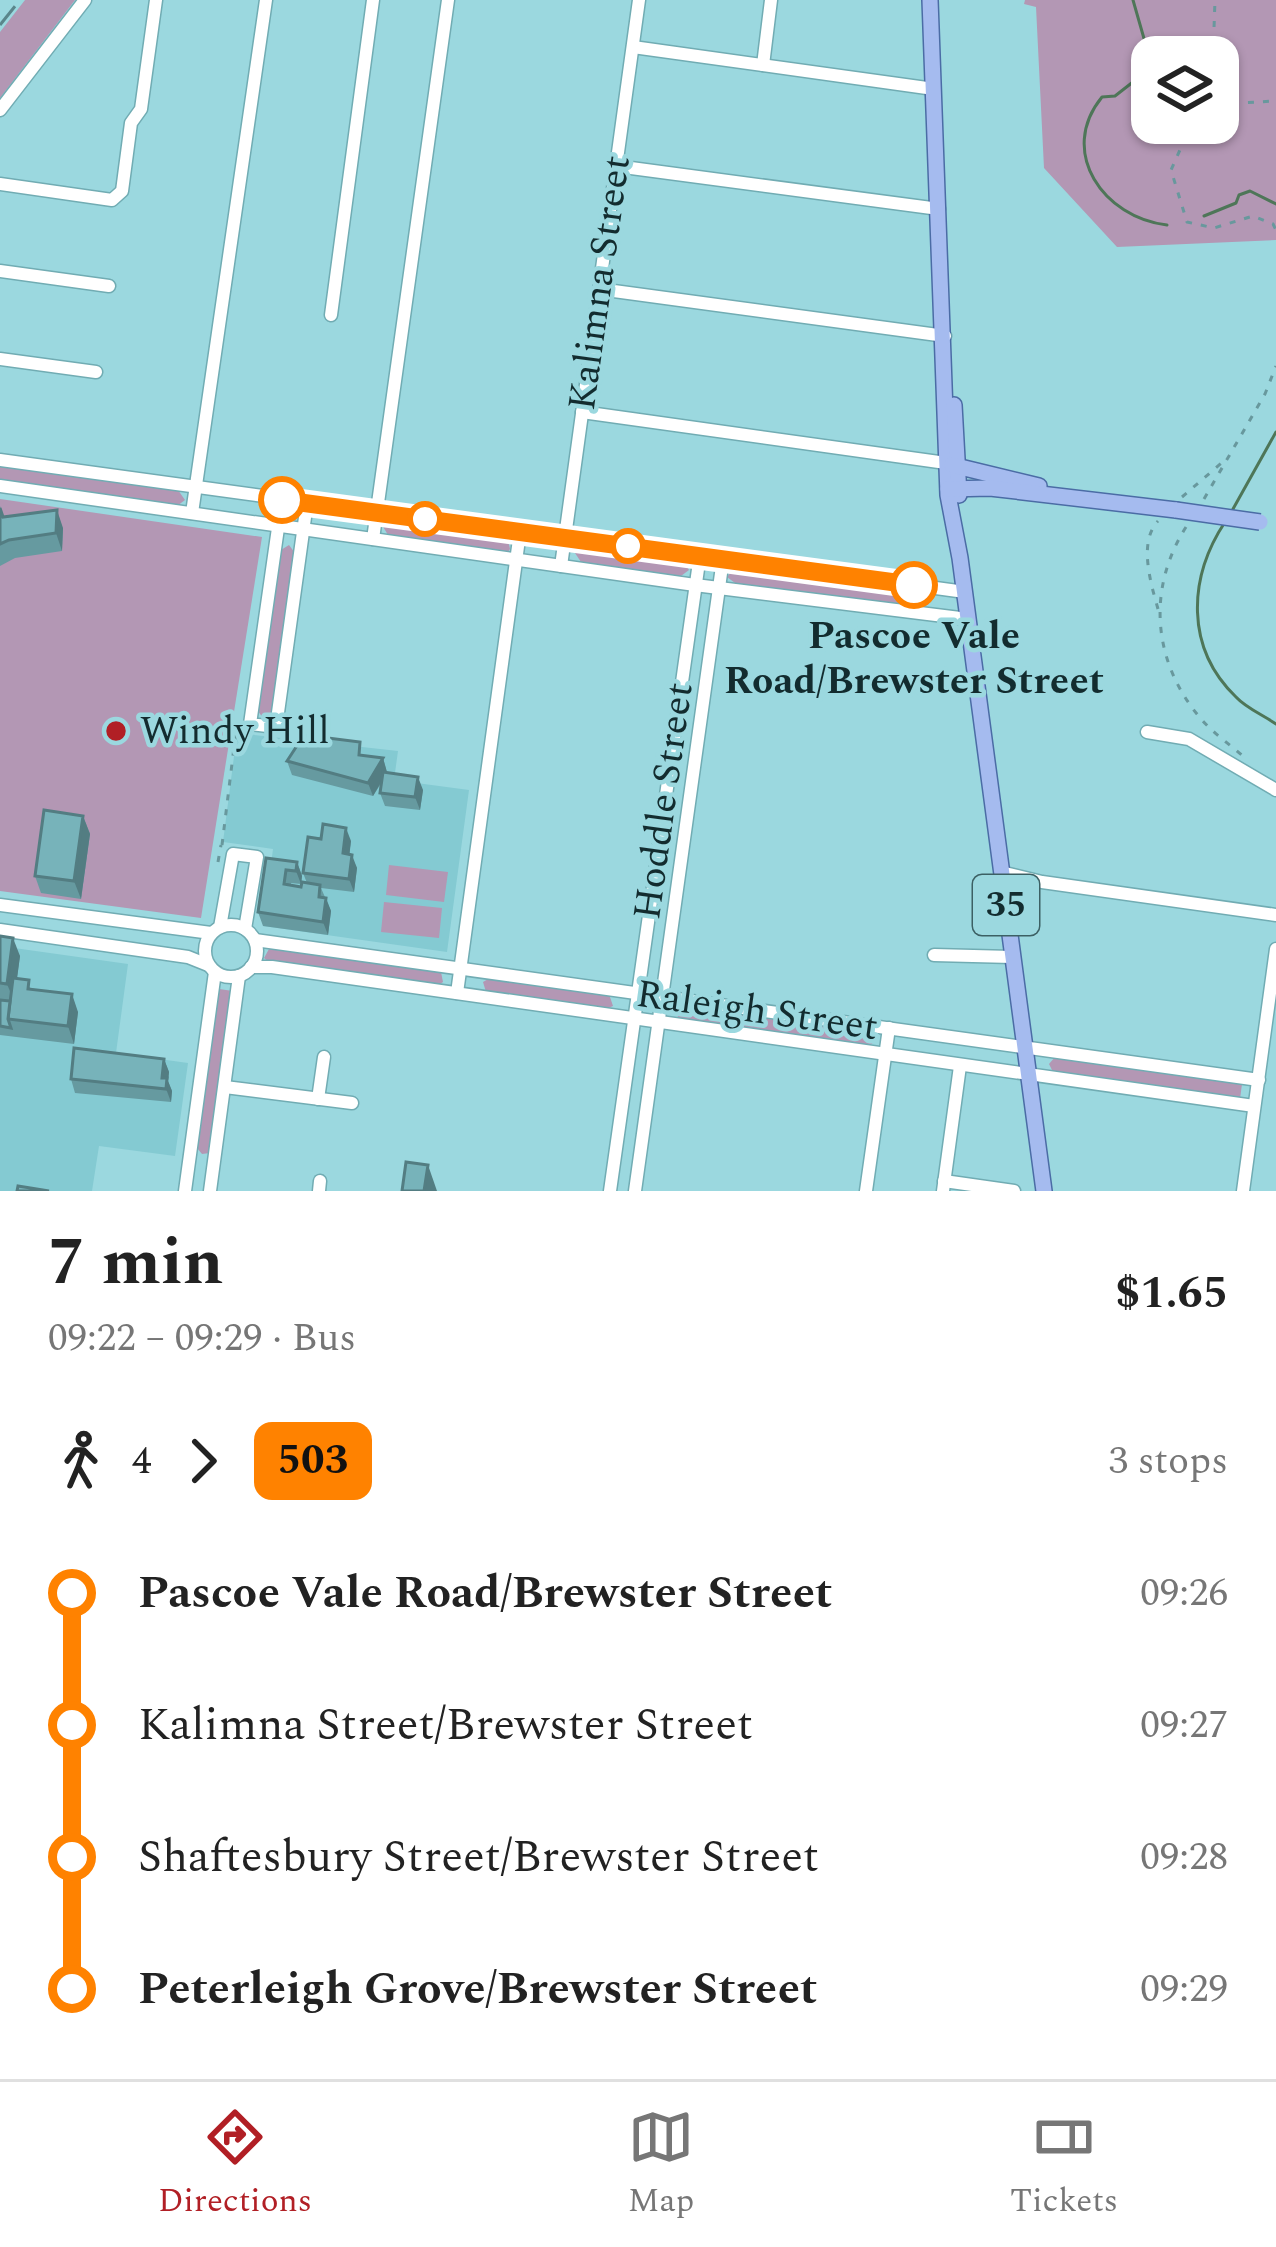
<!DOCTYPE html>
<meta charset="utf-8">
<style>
body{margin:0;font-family:Spectral,serif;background:#f2f2f2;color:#222;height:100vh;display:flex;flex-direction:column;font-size:45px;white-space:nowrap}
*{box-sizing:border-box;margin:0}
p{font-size:39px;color:#767676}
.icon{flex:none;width:66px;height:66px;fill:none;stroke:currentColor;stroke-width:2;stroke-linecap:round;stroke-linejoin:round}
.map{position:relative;height:1191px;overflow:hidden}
.sheet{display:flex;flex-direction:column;background:#fff;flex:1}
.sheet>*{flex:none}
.badge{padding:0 24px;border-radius:18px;font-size:42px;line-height:78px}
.fabs{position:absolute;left:1131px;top:36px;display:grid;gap:24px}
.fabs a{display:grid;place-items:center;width:108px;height:108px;border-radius:24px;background:#fff;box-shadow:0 3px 9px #0004;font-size:60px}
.map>.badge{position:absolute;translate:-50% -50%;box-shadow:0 0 0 6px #fff}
.legs{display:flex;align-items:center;gap:18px;height:132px;padding:0 48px;font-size:39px}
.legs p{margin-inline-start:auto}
.overview{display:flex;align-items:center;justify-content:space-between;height:204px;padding:0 48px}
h1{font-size:66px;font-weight:700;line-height:90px}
ul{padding:0 48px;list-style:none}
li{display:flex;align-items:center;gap:42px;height:132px;font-size:45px}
li i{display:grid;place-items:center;width:18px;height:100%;margin:0 15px;background:currentColor}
li i::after{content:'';width:30px;height:30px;margin:-15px;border:9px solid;border-radius:50%;background:#fff}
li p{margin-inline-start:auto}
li:first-child i{background:linear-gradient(#0000 50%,currentColor 0)}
li:last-child i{background:linear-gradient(currentColor 50%,#0000 0)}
.dock{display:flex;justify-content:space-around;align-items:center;height:168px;border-top:3px solid #e0e0e0;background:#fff;font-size:33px;color:#767676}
.dock a{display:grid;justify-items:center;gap:6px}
.dock .active{color:#b11f25}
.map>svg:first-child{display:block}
.built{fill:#84cad2}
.green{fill:#b397b4;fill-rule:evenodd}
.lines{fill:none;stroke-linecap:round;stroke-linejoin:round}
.stream{stroke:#4e7658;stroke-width:3}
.minor-casing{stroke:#71acb3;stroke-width:15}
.major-casing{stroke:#4b6ca5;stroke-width:18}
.path{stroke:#68989d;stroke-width:3;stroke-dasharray:6 9;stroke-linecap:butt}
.minor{stroke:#fff;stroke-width:12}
.major{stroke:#a5bbef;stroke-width:15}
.rail{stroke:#5a868b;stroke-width:3;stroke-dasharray:24 12;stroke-linecap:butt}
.major-bridge-casing{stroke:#4b6ca5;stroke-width:18;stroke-linecap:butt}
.major-bridge{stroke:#a5bbef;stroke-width:15}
.wall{fill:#669aa0}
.shaded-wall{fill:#537d82}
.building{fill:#77b3ba;stroke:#537d82;stroke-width:3}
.line-1-casing{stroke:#fff;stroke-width:27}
.line-1{stroke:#ff8200;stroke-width:18}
.stop-1-dot{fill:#fff;stroke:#ff8200;stroke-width:6}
.poi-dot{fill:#b11f25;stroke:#9bd8df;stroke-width:4.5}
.labels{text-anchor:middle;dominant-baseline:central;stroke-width:9;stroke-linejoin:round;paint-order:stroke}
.shield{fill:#9bd8df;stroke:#3c6064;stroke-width:3}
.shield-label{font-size:36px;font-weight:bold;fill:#132c2f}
.street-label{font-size:39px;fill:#132c2f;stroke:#9bd8df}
.stop-label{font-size:39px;font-weight:bold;fill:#132c2f;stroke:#9bd8df}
.poi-label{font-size:39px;fill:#132c2f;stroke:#9bd8df;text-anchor:start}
</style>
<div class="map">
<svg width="1276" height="1191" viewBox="0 0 1276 1191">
<rect width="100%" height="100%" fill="#9bd8df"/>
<g class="built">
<polygon points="237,733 398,751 394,780 469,790 447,952 263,926 273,849 223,842"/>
<polygon points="0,946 128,964 116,1053 188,1063 175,1156 99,1146 92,1191 0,1191"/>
</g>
<g class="green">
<polygon points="25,0 75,0 0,98 0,32"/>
<path d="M1025,0h251v240l-159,7 -73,-79 -8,-161 -12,-3zM1218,57v66h-66v-66z"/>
<polygon points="0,465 178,490 185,500 177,506 0,481"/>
<polygon points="0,499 262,537 201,918 0,891"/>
<polygon points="391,520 507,536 510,549 508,552 388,535 382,525"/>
<polygon points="289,545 295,553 272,715 265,721 258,711 281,550"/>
<polygon points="585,546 683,560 689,570 681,576 581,562 575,553"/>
<polygon points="735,567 922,592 927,595 929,604 920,609 735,583 727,577"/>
<polygon points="389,865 448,872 444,902 386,895"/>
<polygon points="384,902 442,908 439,938 381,932"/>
<polygon points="269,949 441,972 443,982 437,986 270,963 264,958"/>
<polygon points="490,978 609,994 613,1006 606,1009 486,992 483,982"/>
<polygon points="219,989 233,991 210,1153 202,1154 197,1148"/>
<polygon points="683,1006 869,1031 874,1042 868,1047 681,1019 676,1015 677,1007"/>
<polygon points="1055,1057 1242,1084 1240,1099 1053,1072 1049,1064"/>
</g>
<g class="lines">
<g class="stream">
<path d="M1133,0l16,56 -2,15 -32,25 -13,1c-45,55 2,121 65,128"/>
<polyline points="1204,216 1236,203 1239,195 1250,191 1276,204"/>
<polyline points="1233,509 1276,432"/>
<path d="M1225,522c-37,56 -40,126 11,175 10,11 27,18 40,27"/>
</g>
<defs>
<g id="minor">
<polyline points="633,47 934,89"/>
<polyline points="763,65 771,0"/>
<polyline points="0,110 85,0"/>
<polyline points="616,166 939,209"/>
<polyline points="0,184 112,200 122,191 131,123 141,109 156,0"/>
<polyline points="0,271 109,286"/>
<polyline points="599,289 945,336"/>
<polyline points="331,315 373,0"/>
<polyline points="0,359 96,372"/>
<polyline points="582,412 946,463"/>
<polyline points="0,460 965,592"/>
<polyline points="0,486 695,585 968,619"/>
<polyline points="282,500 250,724 276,727 307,503"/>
<polyline points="192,513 266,0"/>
<polyline points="373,539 448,0"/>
<polyline points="561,566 639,0"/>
<polyline points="1147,732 1189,739 1276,790"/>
<polyline points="1001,872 1042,882 1276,915"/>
<polyline points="0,905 211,933"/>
<circle cx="231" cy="951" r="26"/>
<polyline points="220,927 233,854 257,857 245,929"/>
<polyline points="0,930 188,957 208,965"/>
<polyline points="255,940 1259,1080"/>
<polyline points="934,955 1012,957"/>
<polyline points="251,967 272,967 1254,1106"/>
<polyline points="457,993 520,532"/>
<polyline points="225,1087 352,1103"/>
<polyline points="318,1099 324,1057"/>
<polyline points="944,1181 1014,1191"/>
<polyline points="185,1191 215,972"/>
<polyline points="210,1191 239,976"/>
<polyline points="319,1191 320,1181"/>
<polyline points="610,1191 700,555"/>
<polyline points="635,1191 723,559"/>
<polyline points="866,1191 889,1028"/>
<polyline points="943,1191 960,1066"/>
<polyline points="1243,1191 1276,949"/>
</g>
<g id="major">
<polyline points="930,0 948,495 960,558 1044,1191"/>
<polyline points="954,405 959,495"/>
<polyline points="952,465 1039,486"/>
<polyline points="948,489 990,488 1176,510"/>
</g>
</defs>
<use href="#minor" class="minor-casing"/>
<use href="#major" class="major-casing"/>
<g class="path">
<polyline points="1213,57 1215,0"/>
<polyline points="1218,104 1276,101"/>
<polyline points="1192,123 1171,170 1187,222 1214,228 1253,216 1273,224 1276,230"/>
<polyline points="1182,497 1225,460"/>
<polyline points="1204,499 1265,394 1276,366"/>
<path d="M1186,527c-40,63 -33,137 16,193 13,15 29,25 43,38"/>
<path d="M1158,609c-7,-25 -20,-67 0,-88"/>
<polyline points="222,845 236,731 242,731"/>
<polyline points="218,862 221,845"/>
</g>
<use href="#minor" class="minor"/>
<use href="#major" class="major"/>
<polyline class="rail" points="0,25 20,0"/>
<defs>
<polyline id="major-bridge" points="1176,510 1260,522"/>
</defs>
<use href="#major-bridge" class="major-bridge-casing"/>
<use href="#major-bridge" class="major-bridge"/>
</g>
<g class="wall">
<polygon points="0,506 4,517 63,528 62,551 15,558 0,566"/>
<polygon points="365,756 383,758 387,773 423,790 420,810 385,806 380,793 382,782 373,796 292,775 287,761"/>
<polygon points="83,816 90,834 81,899 41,893 35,876"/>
<polygon points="351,841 349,854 357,868 354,892 321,888 331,911 328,935 263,926 258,912 266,858 297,862 302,876 301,884 291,883 291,885 301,887 307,883 303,873"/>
<polygon points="0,936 20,956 17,978 32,989 78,1012 74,1044 0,1035"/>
<polygon points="164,1059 169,1072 168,1081 172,1091 171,1102 75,1093 71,1079"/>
</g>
<g class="shaded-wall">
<polygon points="57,510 63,528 62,551 56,533"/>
<polygon points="383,758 387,772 373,796 368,783"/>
<polygon points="418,777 423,790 420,810 415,797"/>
<polygon points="83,816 90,834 81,899 74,881"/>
<polygon points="346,828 351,841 348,867 343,853"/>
<polygon points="352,855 357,868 354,892 349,879"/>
<polygon points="297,862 302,876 301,884 296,871"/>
<polygon points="326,898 331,911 328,935 323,922"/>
<polygon points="13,938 20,956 14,1001 7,984"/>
<polygon points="72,994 78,1012 74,1044 68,1026"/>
<polygon points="164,1059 169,1072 168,1081 172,1091 171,1102 162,1078"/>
<polygon points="428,1165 437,1191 424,1191"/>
</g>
<g class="building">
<polygon points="0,508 3,517 57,510 56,533 9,540 0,544"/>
<polygon points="304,735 360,742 359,755 383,758 368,783 287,761"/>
<polygon points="383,772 418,777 415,797 380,793"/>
<polygon points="44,810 83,816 74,881 35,876"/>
<polygon points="323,824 346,828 343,853 352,855 349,879 303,873 308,837 321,839"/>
<polygon points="266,858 297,862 296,871 286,870 284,884 301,887 302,882 320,885 319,897 326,898 323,922 258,912"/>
<polygon points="0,936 13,938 7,984 0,983"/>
<polygon points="13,978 29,980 28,989 72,994 68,1026 8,1019"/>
<polygon points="0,1000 10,1001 8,1019 11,1028 0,1026"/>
<polygon points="74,1048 164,1059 162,1078 167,1078 166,1089 71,1079"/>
<polygon points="406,1162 428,1165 424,1191 402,1191"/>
<polygon points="18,1186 49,1191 17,1191"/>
</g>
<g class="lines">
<defs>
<polyline id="line-1" points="282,500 914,585"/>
</defs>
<use href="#line-1" class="line-1-casing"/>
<use href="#line-1" class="line-1"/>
</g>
<g class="stop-1-dot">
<circle cx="282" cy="500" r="21"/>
<circle cx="425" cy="519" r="15"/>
<circle cx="628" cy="546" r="15"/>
<circle cx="914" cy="585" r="21"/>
</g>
<circle class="poi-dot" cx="116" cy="731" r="12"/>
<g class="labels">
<rect class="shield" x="973" y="875" width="66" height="60" rx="9"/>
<g class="shield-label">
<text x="1006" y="905">35</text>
</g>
<g class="street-label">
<text transform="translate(600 283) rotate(-82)">Kalimna Street</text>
<text transform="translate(664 801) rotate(-82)">Hoddle Street</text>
<text transform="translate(757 1011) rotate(8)">Raleigh Street</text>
</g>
<g class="stop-label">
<text x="914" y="636">Pascoe Vale<tspan x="914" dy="45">Road/Brewster Street</tspan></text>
</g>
<g class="poi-label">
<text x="140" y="731">Windy Hill</text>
</g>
</g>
</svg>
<div class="fabs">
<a><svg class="icon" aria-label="layers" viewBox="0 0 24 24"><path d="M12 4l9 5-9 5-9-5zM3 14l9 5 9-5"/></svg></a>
</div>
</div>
<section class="sheet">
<div class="overview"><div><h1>7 min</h1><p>09:22 – 09:29 · Bus</p></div><b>$1.65</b></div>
<div class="legs"><svg class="icon" aria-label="walk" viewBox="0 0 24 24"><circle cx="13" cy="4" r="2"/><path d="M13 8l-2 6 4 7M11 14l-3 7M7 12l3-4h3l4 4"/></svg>4<svg class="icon" aria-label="forward" viewBox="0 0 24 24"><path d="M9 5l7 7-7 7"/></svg><b class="badge" style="background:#ff8200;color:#111">503</b><p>3 stops</p></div>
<ul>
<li><i style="color:#ff8200"></i><b>Pascoe Vale Road/Brewster Street</b><p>09:26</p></li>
<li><i style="color:#ff8200"></i><span>Kalimna Street/Brewster Street</span><p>09:27</p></li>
<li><i style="color:#ff8200"></i><span>Shaftesbury Street/Brewster Street</span><p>09:28</p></li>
<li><i style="color:#ff8200"></i><b>Peterleigh Grove/Brewster Street</b><p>09:29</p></li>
</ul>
</section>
<nav class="dock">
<a class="active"><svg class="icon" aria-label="directions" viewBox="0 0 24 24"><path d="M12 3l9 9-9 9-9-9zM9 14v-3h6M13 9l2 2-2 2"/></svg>Directions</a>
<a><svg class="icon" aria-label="map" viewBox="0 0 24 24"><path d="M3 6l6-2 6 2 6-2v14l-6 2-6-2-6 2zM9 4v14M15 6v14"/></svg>Map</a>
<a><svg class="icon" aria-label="tickets" viewBox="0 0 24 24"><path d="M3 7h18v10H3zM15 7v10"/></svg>Tickets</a>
</nav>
